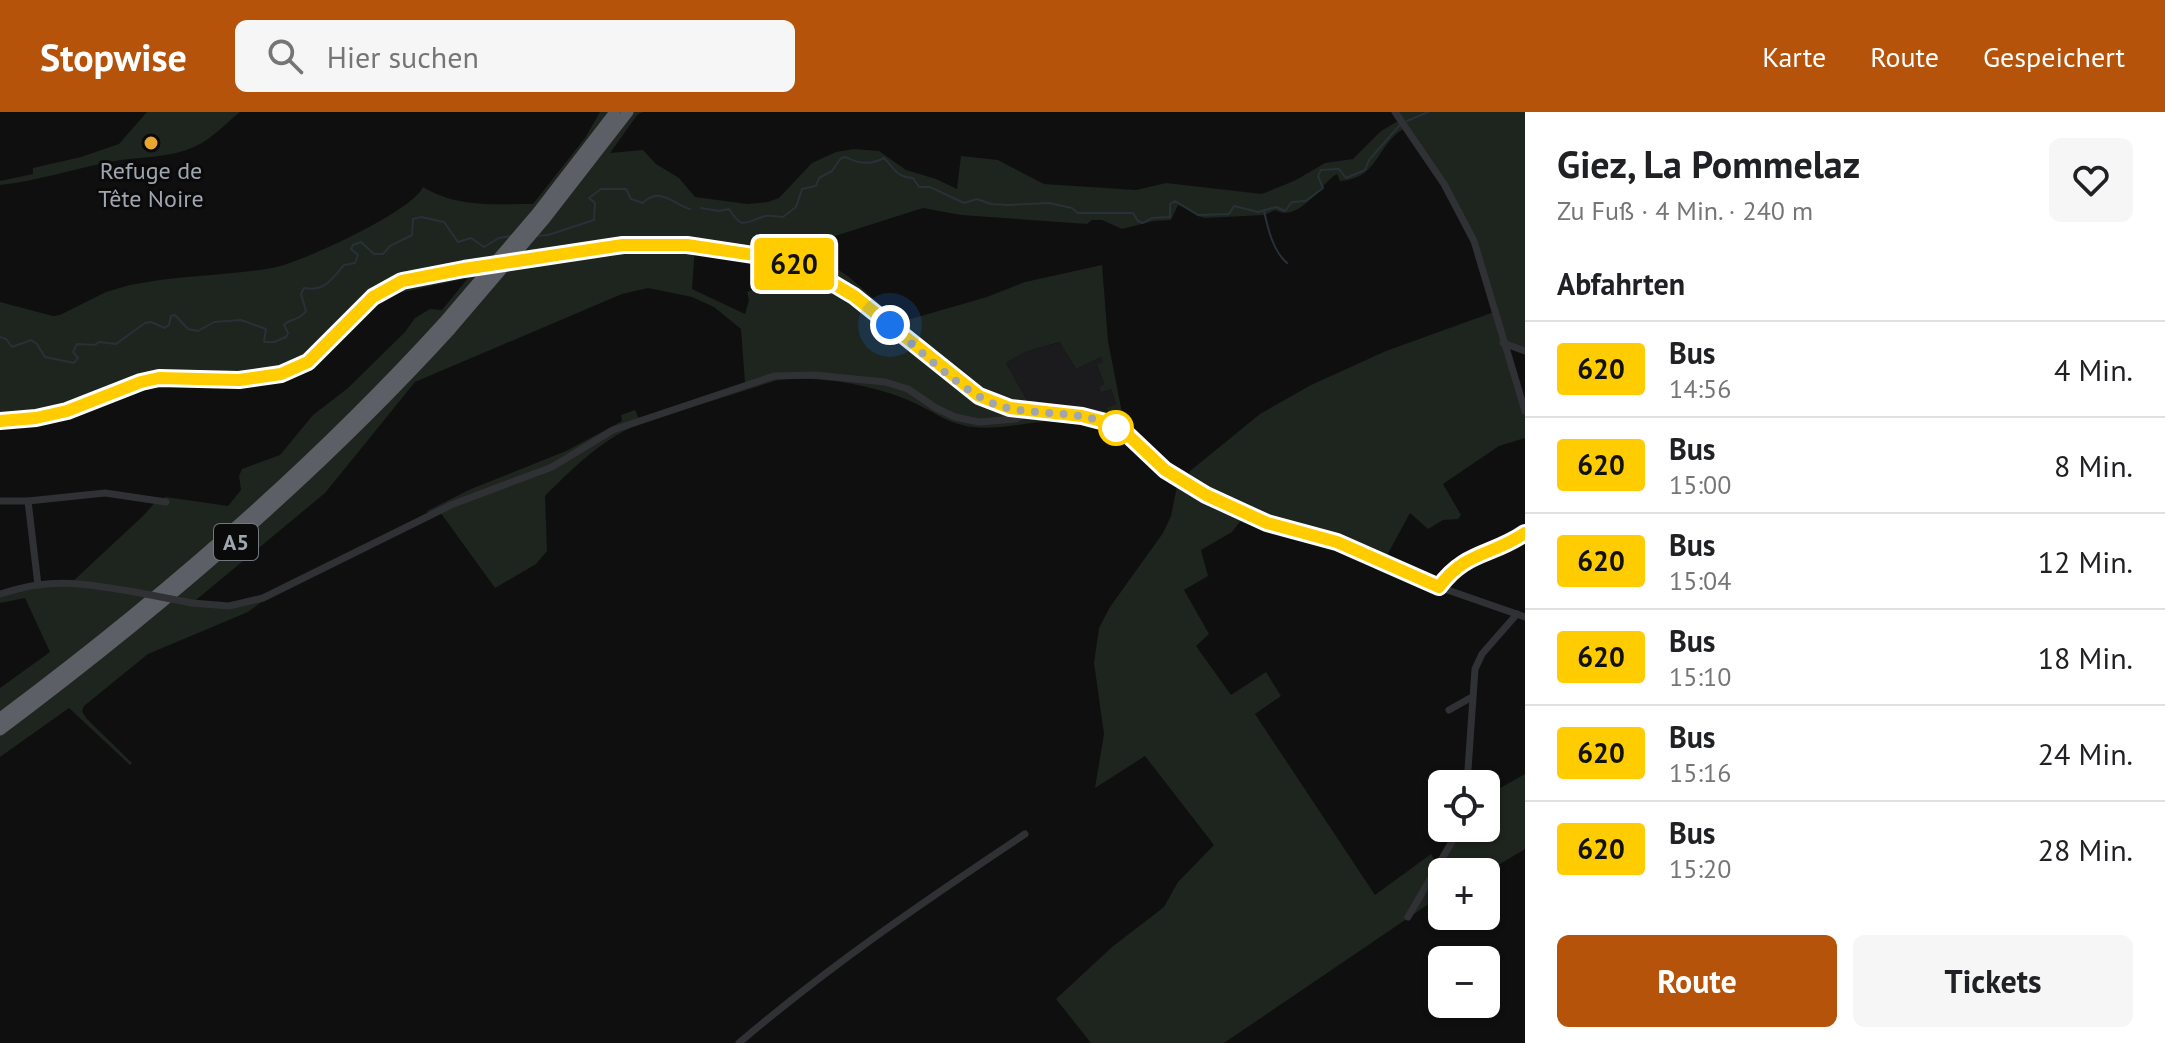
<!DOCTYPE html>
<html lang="de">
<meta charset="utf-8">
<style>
body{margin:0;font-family:"PT Sans",sans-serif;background:#f6f6f6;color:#202124;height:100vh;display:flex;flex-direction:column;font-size:30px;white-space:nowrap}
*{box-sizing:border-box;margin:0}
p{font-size:26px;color:#757577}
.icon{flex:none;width:44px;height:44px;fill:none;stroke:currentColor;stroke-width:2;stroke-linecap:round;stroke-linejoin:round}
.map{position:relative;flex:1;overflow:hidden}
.details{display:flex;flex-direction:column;background:#fff;width:640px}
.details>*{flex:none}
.badge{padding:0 16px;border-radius:6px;font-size:28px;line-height:52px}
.controls{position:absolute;left:1428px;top:658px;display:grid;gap:16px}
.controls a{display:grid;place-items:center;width:72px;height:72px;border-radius:12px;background:#fff;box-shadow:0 2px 6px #0004;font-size:40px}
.you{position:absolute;width:40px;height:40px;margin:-20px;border:6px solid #fff;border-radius:50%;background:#1a73e8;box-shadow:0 0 0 12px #1a73e833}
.map>.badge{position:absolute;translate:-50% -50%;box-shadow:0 0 0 4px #fff}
h2{padding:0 32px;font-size:30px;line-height:72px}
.round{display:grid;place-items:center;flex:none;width:84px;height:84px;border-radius:12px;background:#f6f6f6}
.summary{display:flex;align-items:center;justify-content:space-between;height:136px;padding:0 32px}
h1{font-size:38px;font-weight:800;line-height:60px}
.button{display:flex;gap:16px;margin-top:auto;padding:16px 32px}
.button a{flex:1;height:92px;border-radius:12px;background:#b45309;color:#fff;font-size:32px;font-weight:800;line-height:92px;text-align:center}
.button a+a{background:#f6f6f6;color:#202124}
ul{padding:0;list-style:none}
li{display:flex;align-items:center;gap:24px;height:96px;padding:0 32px;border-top:2px solid #e0e0e0}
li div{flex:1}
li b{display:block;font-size:30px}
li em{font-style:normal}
li .badge{min-width:88px;font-weight:700;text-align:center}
header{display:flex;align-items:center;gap:48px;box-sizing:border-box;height:112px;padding:0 40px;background:#b45309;color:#fff}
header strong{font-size:38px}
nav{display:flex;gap:44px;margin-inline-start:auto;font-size:28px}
.search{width:560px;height:72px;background:#f6f6f6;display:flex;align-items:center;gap:20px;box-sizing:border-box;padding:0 28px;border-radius:12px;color:#757577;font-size:30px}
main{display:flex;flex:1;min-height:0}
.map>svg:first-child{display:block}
.built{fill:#1b1b1d}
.green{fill:#1e241e;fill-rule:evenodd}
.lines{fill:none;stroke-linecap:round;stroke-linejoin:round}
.stream{stroke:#293138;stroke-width:2}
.minor{stroke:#303135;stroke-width:7}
.highway{stroke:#5c5f66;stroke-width:11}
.minor-bridge{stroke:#303135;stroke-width:7}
.highway-bridge{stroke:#5c5f66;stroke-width:11}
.line-casing{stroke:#fff;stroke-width:18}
.line{stroke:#fc0;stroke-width:12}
.walk{stroke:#a0a6b0;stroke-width:8;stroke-dasharray:0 14.4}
.poi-dot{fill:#e8a72f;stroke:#0a0a0b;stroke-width:3}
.stop-dot{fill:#fff;stroke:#fc0;stroke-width:4}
.labels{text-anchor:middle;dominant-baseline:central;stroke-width:6;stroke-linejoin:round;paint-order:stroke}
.shield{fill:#0a0a0b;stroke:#73777e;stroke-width:2}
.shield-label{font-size:22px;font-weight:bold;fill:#a0a6b0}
.poi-label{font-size:24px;fill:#a0a6b0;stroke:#0a0a0b}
</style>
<header>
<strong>Stopwise</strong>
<div class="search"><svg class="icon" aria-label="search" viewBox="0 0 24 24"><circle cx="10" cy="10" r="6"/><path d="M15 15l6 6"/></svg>Hier suchen</div>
<nav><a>Karte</a><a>Route</a><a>Gespeichert</a></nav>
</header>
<main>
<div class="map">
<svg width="1525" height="931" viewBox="0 0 1525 931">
<rect width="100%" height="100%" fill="#0f0f10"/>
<polygon class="built" points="1061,230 1076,257 1101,245 1104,250 1097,254 1104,272 1099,275 1111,277 1116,293 1108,296 1116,312 1125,316 1127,322 1066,303 1054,293 1029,292 1006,251 1025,240"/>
<g class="green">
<path d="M147,0h93c-14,11 -28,27 -44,34 -27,13 -58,10 -86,16 -37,7 -73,19 -110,23v-4l33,-7v-6l48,-11 38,-13z"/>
<path d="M600,0h43l-5,2 -28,39 33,-3 13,14 23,14 16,19 52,7 21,-2 11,-4 33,-35 24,-11 18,-3 25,2 27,19 30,9 21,10 4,-33 37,4 46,24 92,6 30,-7 96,11 34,-14 29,-17 28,-4 28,-28 19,-11 -5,-8h130v239l-21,-8 21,68v27l-26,8 -56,38 18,31 -3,4 -15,1 -15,9 -18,-16 -25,46 -51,-23 -17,-4 -3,-3 -15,-3 -3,3 -47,-19 -17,22 -31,18 7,26 -24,14 25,44 -13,12 35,49 35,-23 15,24 -26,18 120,181 56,-41 6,11 19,-37h30v-32l39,-22v75l-25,15 -6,-2 -16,10h-36v23l-218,148h-133l-35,-44 56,-52 52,-40 14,-25 36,-37 -69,-89 -50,32 9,-54 -10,-71 5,-35 11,-21 53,-74 8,-17 6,-30c-27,-21 -51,-51 -84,-61 -42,-14 -84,9 -127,1 -21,-4 -37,-17 -56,-25 -36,-16 -93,-26 -132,-21l-139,44c-38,16 -65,43 -94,72l2,55 -11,13 -41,24 -55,-76 -12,5 -1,-6 44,-22 95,-38 56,-30 -1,-6 14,-5 4,9 106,-36 -4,-54 -27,-22 -22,-10 -44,-9 -26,6 -207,88 -90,111 -129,107 32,6 46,-13 -26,19 -100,42 -64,52 -2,5 4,7 46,45 -2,2 -61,-57 -69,49v-69l50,-36 -25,-54 -25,5v-9l38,-9 32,-1 75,-70 11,-13 10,-4 62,9 13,-16 -2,-14 3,-7 38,-14 33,-40 35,-27 57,-56 10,-14 15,-9 12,1 26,-32 -78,17 -35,28 -44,45 -38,15 -125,5 -52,21 -36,10 -60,7v-124l53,14 7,-1 46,-23 24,-7c47,-10 95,-9 142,-17 29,-5 141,-57 151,-81 34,21 72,17 110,17l52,-66zM1405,16l58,88 31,96 -108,39 -75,34 -51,29 -70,57 -3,14 -60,-51 -73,-29 -25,-1 -23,-41 19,-11 35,-10 16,27 25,-12 2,5 -6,3 7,19 -5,3 2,5 10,-3 5,15 -9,4 9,16 9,4 -17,-87 -6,-76 -77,17 -38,15 -87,25 -51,-45 -22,-15 -33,-13 129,-41 38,7 126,9 5,-4h10l20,9 32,-8 17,-1 7,-15c10,3 17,12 27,13l60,-3 10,-5c25,14 46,-28 62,-36l3,7c39,-2 36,-37 65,-53zM695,134l72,11 -5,29 -15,6 2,8 -4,14 -53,-25z"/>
</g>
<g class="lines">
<g class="stream">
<polyline points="1407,9 1428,0"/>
<path d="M701,96l18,3 10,-2c12,19 14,15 33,8 7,-3 14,0 21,0l13,-10 6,-18 14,-3 3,-8 13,-7 9,-13 5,-1c12,7 25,8 38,1 11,11 12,19 29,20l6,9h11l34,16 13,-4 14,5 17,1 41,-2 23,5 6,5h55l5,8 5,2 9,-5 18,-1v-13l5,-3 23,14 31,-1 5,-8 24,6 18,-5 9,4 7,-9 14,-1 17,-13 -5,-12 3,-6 18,-1 7,9 19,-8 4,-10 30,-34"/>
<path d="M1264,99c4,18 9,40 23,52"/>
<path d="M537,124l11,-1 46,-15 1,-17 -6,-5 12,-9h25l5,10 12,4c17,-17 30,1 47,6"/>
<path d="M0,225l6,2 6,8 19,-7 6,4 8,13 29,6 4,-5 -5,-6 4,-8 18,1 4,-3 17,2 29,-21 6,-1 14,6 4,-3 2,-9 4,-1 13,14 10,2 16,-9 27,-2 25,9 -2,13h10l12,-5 2,-4 -4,-8c7,-8 14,-3 22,-14l-5,-17 3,-6c21,4 28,-9 40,-23l11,-2 3,-8 -7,-6 2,-4 8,-3 13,12h9l7,-8 22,-11 1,-16 8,-2 23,5 14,20 13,-4 13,9 15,-9 12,-2"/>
</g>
<g class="minor">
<polyline points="1395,0 1444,72 1474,129 1525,299"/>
<polyline points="507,151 590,137 651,131 744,141 795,152 826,166 854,184 961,271 992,291 1010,296 1082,304 1105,310 1127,322 1165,358 1206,383 1267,411 1337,430 1419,468 1525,505"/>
<polyline points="1503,231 1525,239"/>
<path d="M0,309c26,-1 54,-4 78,-13 28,-11 57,-28 87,-30 43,-4 87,9 128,-8 31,-13 47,-43 71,-66 33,-30 85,-34 127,-39"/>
<polyline points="0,389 28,389 38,473"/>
<polyline points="28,389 105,381 166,390"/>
<path d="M1439,475c26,-36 54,-30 86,-54"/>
<path d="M0,482c12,-3 25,-8 38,-9 32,-5 66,2 97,7"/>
<polyline points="192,491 229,494 263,486 451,393 552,355 613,318 774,264 814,263 885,270 908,277 936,296 955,305 979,310 1016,307 1028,299"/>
<polyline points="1449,598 1472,585"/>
<polyline points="1467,672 1475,557 1482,542 1517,502"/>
<polyline points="1408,805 1454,726 1456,716"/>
<path d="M739,931c90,-77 187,-143 286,-209"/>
</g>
<g class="highway">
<path d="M0,606c160,-119 309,-248 443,-395"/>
<path d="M0,618c162,-121 314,-251 450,-400"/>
</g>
<polyline class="minor-bridge" points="135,480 192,491"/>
<g class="highway-bridge">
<polyline points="443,211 537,101 615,0"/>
<polyline points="450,218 545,107 628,0"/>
</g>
</g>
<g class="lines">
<defs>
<path id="line" d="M0,309l36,-3 31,-7 74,-29 18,-4 80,2 42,-6 27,-12 65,-65 29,-16 62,-12 159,-24h64l80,12 45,14 42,25 125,100 31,12 72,8 23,6 22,12 38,36 41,25 61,28 70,19 102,45c26,-36 53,-31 86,-54"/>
</defs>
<use href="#line" class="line-casing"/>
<use href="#line" class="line"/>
<path class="walk" d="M890,213c30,25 75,70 110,81 38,11 81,2 116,22"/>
</g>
<circle class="poi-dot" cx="151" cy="31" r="8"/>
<circle class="stop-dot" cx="1116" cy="316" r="16"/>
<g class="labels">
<rect class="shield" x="214" y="412" width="44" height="36" rx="6"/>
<g class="shield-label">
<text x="236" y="430">A5</text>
</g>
<g class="poi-label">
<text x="151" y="58">Refuge de<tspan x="151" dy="28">Tête Noire</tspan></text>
</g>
</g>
</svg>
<div class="controls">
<a><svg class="icon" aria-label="locate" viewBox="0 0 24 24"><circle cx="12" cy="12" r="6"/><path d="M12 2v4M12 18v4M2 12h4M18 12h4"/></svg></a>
<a>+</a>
<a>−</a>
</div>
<div class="you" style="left:890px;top:213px"></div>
<b class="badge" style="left:794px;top:152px;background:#fc0;color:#111">620</b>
</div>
<section class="details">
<div class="summary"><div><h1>Giez, La Pommelaz</h1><p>Zu Fuß · 4 Min. · 240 m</p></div><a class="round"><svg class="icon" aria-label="heart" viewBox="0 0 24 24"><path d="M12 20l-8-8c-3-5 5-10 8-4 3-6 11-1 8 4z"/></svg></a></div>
<h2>Abfahrten</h2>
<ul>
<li><span class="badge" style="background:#fc0;color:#111">620</span><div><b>Bus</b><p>14:56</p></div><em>4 Min.</em></li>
<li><span class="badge" style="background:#fc0;color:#111">620</span><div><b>Bus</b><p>15:00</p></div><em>8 Min.</em></li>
<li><span class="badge" style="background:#fc0;color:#111">620</span><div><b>Bus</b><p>15:04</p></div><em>12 Min.</em></li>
<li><span class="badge" style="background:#fc0;color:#111">620</span><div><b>Bus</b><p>15:10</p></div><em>18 Min.</em></li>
<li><span class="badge" style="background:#fc0;color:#111">620</span><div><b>Bus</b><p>15:16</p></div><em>24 Min.</em></li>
<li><span class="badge" style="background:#fc0;color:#111">620</span><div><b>Bus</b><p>15:20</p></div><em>28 Min.</em></li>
</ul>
<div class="button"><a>Route</a><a>Tickets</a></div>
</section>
</main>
